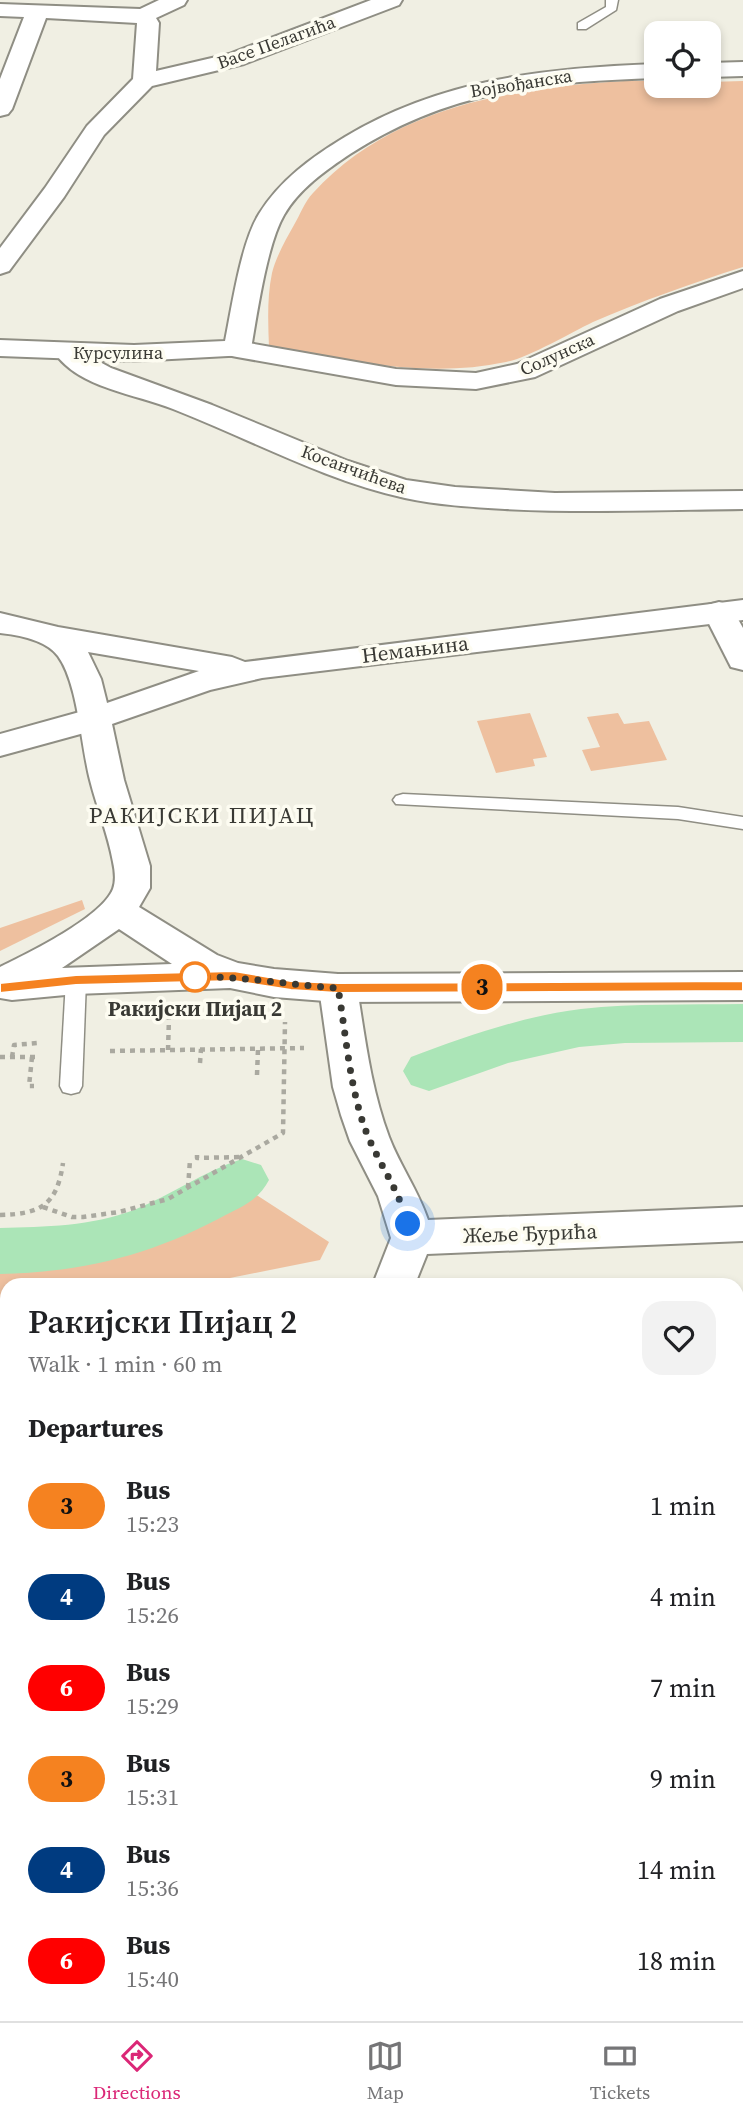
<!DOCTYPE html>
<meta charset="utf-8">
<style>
body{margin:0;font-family:"Source Serif 4",serif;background:#f2f2f2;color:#202124;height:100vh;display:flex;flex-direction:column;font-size:26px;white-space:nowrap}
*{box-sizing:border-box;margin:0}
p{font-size:23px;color:#757577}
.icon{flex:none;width:38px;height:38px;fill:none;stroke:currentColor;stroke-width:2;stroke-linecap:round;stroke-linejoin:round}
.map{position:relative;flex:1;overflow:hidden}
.drawer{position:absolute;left:0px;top:1278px;width:744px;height:744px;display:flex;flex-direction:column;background:#fff;border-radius:21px 21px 0 0;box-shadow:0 4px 10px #0003}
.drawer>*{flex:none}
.badge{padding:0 14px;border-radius:23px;font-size:24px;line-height:46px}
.buttons{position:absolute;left:644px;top:21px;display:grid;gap:14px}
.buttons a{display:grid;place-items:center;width:77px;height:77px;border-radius:14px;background:#fff;box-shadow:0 4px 10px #0003;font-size:35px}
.you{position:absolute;width:35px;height:35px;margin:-18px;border:5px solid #fff;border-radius:50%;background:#1a73e8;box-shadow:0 0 0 10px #1a73e833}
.map>.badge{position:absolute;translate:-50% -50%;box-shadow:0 0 0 4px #fff}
h2{padding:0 28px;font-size:26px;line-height:63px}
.round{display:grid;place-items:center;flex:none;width:74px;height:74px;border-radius:21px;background:#f2f2f2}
.summary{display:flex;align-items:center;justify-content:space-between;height:119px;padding:0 28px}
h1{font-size:33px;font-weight:600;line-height:52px}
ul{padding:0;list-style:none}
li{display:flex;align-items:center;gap:21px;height:91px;padding:0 28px}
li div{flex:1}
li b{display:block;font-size:26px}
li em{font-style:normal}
li .badge{min-width:77px;font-weight:700;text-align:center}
.dock{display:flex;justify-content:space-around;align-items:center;height:98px;border-top:2px solid #e0e0e0;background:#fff;font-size:19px;color:#757577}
.dock a{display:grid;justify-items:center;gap:4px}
.dock .on{color:#db2777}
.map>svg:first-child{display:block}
.green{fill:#eec09f}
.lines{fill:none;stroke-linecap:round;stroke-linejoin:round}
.canal{fill:#abe5b7;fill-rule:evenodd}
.service-casing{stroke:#8f8e84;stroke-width:3}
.minor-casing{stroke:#8f8e84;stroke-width:4}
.tertiary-casing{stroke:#8f8e84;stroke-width:4}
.secondary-casing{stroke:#8f8e84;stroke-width:4}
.path-far1{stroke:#aaa9a0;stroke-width:4.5;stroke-dasharray:5 5;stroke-linecap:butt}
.path{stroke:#aaa9a0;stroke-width:5;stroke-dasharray:7 7;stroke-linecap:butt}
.service{fill:#fff;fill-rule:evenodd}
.minor{fill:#fff;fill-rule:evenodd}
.tertiary{fill:#fff;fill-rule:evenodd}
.secondary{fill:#fff;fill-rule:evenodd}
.line{fill:#f58220;stroke:#fff;stroke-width:2}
.walk{stroke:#393934;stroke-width:7;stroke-dasharray:0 12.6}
.stop-dot{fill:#fff;stroke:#f58220;stroke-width:3.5}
.labels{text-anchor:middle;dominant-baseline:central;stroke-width:7;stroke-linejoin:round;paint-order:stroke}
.far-street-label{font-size:18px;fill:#393934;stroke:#fdfcf1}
.street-label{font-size:21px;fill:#393934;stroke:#fdfcf1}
.stop-label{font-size:21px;font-weight:bold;fill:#393934;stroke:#fdfcf1}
.neighbourhood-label{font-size:23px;letter-spacing:2px;fill:#393934;stroke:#fdfcf1}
</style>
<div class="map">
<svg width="743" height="2021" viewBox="0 0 743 2021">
<rect width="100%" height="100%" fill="#f0efe3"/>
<g class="green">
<path d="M624,81h32v5h53v-4l34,-1v186c-51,16 -101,34 -150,55 -23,11 -65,36 -87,40 -79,17 -158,-2 -237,-15 -1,-25 -2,-50 3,-74 4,-16 14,-34 22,-48 6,-10 11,-24 19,-32 80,-87 199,-105 311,-112z"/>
<polygon points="530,713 547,757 533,759 535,766 496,773 477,721"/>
<polygon points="618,713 624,724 649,721 667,760 591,771 582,750 600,747 587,717"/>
<polygon points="82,900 85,909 0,951 0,928"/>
<path d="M255,1194l74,48 -9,18 -120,24h-193v71l-3,-30h-4v-58c54,0 108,-4 160,-23 33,-12 64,-33 95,-50z"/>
<polygon points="0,1453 7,1453 7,1670 0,1675"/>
<rect x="737" y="1667" width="6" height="166"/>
<polygon points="7,1939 7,2014 95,2014 102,2021 0,2021 0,1945"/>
</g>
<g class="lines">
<g class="canal">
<path d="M743,1004v38l-118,1 -46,4 -71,16 -79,28 -18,-6 -8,-14 8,-14c54,-20 112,-41 170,-48 54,-6 108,-4 162,-5z"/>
<path d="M242,1159l19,6 8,15c-11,21 -28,27 -49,38 -72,38 -138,54 -220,56v-46c45,-1 92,-2 134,-18 37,-15 70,-39 108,-51z"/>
</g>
<defs>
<g id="service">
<polygon points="606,0 618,0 616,10 586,29 578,29 578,23 606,7"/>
<polygon points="403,794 678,807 743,817 743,829 678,819 396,804 393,800 396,796"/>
<polygon points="76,973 83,975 86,980 82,1086 79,1092 71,1094 63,1092 60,1086 66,980 69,975"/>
</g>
<g id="minor">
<polygon points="159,0 187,0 184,5 156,18 159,23 156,71 229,54 371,0 402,0 399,5 244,64 152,86 104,135 64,197 9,271 0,274 0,248 45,188 87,126 133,79 137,23 46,18 12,109 8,114 0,116 0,79 24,17 0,16 0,4 140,9"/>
<polygon points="743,271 743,288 678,311 535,377 476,389 396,385 237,357 227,355 223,349 227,343 237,341 396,369 476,373 517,364 660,299"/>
<path d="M69,345l10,2 6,7 26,14 101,37 136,56 58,19 49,7 100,6 188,-2v18c-79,1 -159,4 -238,0 -34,-2 -67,-4 -100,-11 -81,-18 -155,-59 -232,-89 -37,-15 -94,-21 -118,-56l4,-6z"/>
<polygon points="719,602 730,605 743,628 743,670 731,667 703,612 708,605"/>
<polygon points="94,708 106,711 111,719 106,727 0,756 0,734"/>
<path d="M338,974l13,4 6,10c8,50 14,101 32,149 11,29 29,53 39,83l315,-13v34l-316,13 -12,30h-42l18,-46 -13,-42 -28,-55 -9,-26 -8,-28 -14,-99 6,-10z"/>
<rect x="0" y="1420" width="7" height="40"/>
<rect x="737" y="1471" width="6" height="42"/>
<polygon points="743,1970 743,2021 717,2019 716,2014 737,2014 737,1971"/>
<polygon points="596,2014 685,2014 682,2021 593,2021"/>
</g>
<g id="tertiary">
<polygon points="743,62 743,76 709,77 709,63"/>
<path d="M656,64v14c-115,4 -206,12 -306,76 -24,16 -51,35 -66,61 -17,29 -27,99 -33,134l-4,6 -113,6 -134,-5v-16l134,5 91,-4c7,-35 16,-98 34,-127 21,-34 53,-57 86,-77 96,-58 201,-69 311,-73z"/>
</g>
<path id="secondary" d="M743,600v20l-481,58 -52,12 -98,34 12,56 26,86v22l-11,19 78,48 21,8 36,6 64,5 405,-2v28l-405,2 -64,-5 -44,-9 -154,6 -64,6 -12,-2v-31c27,-13 102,-50 113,-78 3,-8 2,-18 0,-27 -5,-28 -16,-54 -23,-82 -9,-34 -12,-97 -32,-124 -12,-16 -39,-21 -58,-23v-20l58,14 174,30 13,5zM88,652l111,19 -92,32 -6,-24zM119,929l53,35 -110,4z"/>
</defs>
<use href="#service" class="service-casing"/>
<use href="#minor" class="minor-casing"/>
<use href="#tertiary" class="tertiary-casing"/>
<use href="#secondary" class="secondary-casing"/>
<g class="path-far1">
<polyline points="168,1050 169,1018"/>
<polyline points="110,1051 304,1048"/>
<polyline points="0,1057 38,1057"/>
<polyline points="12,1057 14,1045 38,1043"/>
<polyline points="32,1057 29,1086 34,1086"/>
<polyline points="200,1063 201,1049"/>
<polyline points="257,1075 258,1049"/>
<polyline points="197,1155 197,1158 242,1157"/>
<polyline points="188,1188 190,1160"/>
<polyline points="43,1207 72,1217 83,1217 119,1212 168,1199 283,1133 285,1022"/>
<path d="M0,1215c41,-1 57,-10 63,-52"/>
</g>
<polyline class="path" points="179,2021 180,2014"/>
<use href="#service" class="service"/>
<use href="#minor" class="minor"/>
<use href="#tertiary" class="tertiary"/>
<use href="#secondary" class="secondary"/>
</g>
<polygon class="line" points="234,971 291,981 338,983 743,981 743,991 338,993 291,990 234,981 76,985 0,993 0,983 76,975"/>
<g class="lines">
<path class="walk" d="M195,977c48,-1 95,8 143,11 8,46 11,94 26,138 12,34 35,63 44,98"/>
</g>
<circle class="stop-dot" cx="195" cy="977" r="14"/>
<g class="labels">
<g class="far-street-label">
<text transform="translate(276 42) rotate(-20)">Васе Пелагића</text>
<text transform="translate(521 83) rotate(-9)">Војвођанска</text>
<text x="118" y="352">Курсулина</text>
<text transform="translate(557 354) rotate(-24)">Солунска</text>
<text transform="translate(354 469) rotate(20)">Косанчићева</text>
</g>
<g class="street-label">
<text transform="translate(415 649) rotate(-7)">Немањина</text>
<text transform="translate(530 1233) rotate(-2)">Жеље Ђурића</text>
</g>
<g class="stop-label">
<text x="195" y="1008">Ракијски Пијац 2</text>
</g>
<g class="neighbourhood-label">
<text x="202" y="815">РАКИЈСКИ ПИЈАЦ</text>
</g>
</g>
</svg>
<div class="buttons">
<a><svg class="icon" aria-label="locate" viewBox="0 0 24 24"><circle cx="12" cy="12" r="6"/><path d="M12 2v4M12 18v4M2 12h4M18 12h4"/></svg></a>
</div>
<div class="you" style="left:408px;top:1224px"></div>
<b class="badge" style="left:482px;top:987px;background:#f58220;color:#111">3</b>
<section class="drawer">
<div class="summary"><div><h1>Ракијски Пијац 2</h1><p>Walk · 1 min · 60 m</p></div><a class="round"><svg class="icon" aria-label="heart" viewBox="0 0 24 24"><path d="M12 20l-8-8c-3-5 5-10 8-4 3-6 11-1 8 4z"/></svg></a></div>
<h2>Departures</h2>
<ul>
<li><span class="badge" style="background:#f58220;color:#111">3</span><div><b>Bus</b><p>15:23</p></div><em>1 min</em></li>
<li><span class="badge" style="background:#003b80;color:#fff">4</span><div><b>Bus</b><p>15:26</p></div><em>4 min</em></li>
<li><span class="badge" style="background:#f00;color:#fff">6</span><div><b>Bus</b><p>15:29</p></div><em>7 min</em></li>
<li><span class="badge" style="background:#f58220;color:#111">3</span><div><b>Bus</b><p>15:31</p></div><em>9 min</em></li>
<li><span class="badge" style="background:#003b80;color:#fff">4</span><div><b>Bus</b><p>15:36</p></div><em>14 min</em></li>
<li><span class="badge" style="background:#f00;color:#fff">6</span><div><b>Bus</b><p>15:40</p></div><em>18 min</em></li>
</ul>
</section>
</div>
<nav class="dock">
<a class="on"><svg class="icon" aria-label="directions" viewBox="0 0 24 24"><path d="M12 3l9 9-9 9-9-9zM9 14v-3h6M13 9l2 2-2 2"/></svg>Directions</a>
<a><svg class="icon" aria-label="map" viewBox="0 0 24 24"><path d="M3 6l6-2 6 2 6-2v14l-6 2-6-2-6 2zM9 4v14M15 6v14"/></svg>Map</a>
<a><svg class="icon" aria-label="tickets" viewBox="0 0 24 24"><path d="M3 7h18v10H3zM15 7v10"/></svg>Tickets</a>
</nav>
